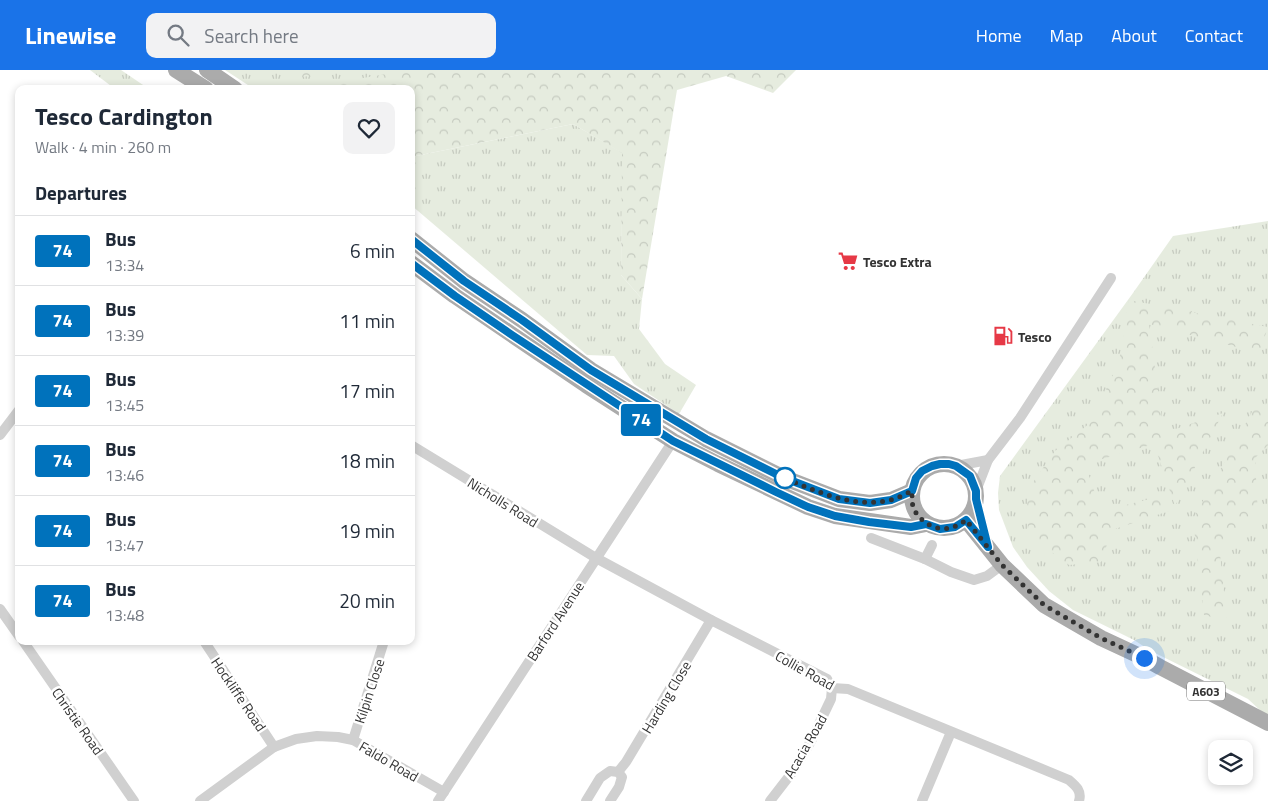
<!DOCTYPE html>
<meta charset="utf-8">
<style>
body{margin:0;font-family:"Titillium Web",sans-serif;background:#f2f2f3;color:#1f2937;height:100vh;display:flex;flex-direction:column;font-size:19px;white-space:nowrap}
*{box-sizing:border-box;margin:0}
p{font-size:16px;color:#747a83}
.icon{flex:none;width:28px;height:28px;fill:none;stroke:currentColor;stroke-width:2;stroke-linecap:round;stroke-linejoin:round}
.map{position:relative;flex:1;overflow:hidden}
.side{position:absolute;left:15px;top:15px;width:400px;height:560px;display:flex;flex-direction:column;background:#fff;border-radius:10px;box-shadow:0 2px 8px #0003}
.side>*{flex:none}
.badge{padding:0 10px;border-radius:4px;font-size:18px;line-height:32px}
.tools{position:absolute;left:1208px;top:670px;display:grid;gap:10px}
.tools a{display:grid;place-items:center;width:45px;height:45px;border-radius:10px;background:#fff;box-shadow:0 2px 8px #0003;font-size:25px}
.you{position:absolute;width:25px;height:25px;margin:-12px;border:4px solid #fff;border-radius:50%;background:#1a73e8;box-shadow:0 0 0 8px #1a73e833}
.map>.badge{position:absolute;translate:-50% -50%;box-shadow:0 0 0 2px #fff}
h2{padding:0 20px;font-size:19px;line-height:45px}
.round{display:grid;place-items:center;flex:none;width:52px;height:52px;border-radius:10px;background:#f2f2f3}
.summary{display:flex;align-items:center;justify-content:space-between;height:85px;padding:0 20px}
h1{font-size:24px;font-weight:700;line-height:38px}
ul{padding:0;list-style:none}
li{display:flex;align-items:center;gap:15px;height:70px;padding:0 20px;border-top:1px solid #e0e1e3}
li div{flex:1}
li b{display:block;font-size:19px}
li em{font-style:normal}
li .badge{min-width:55px;font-weight:700;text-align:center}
header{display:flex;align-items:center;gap:30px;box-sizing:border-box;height:70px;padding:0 25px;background:#1a73e8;color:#fff}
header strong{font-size:24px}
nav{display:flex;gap:28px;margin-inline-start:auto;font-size:18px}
.search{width:350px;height:45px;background:#f2f2f3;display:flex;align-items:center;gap:12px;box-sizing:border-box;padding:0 18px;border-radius:10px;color:#747a83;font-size:19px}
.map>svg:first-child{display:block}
.grass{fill:url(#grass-tufts)}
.forest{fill:url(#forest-crowns)}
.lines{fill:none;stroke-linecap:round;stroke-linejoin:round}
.minor{stroke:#d0d0d0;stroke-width:10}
.primary{stroke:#ababab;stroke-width:16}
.line-casing{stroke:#fff;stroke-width:11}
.line{stroke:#0072bc;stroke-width:8}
.walk{stroke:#333;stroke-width:5;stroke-dasharray:0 9}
.stop-dot{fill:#fff;stroke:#0072bc;stroke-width:2.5}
.labels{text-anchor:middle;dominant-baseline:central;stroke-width:5;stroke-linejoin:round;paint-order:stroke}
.shield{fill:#fff;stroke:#707070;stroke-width:1}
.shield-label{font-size:12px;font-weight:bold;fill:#333}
.poi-label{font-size:14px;font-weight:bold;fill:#333;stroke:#fff;text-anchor:start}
.street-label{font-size:14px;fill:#333;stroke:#fff}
</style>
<header>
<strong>Linewise</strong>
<div class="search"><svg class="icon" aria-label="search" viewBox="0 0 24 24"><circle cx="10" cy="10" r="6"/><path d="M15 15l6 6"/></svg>Search here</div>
<nav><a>Home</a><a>Map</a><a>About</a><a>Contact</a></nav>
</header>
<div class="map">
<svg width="1268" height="731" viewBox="0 0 1268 731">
<defs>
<pattern id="grass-tufts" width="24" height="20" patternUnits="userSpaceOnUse" patternTransform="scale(1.25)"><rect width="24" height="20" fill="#e6ecdf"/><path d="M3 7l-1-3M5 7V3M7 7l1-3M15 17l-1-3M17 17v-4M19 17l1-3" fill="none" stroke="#c6cbc0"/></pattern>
<pattern id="forest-crowns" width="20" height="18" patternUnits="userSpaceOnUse" patternTransform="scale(1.25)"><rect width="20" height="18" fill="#e6ecdf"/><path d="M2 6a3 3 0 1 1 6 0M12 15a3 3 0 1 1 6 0" fill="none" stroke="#c6cbc0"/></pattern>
</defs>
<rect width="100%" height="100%" fill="#fff"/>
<g class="grass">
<polygon points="90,0 121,0 149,19 115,19"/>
<polygon points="225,0 471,0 348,19 254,19"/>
<polygon points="573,54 623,83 621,205 642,229 639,259 665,294 696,315 679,344 634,314 614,286 587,285 411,135 411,87"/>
<polygon points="1268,151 1268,646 1262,642 1248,629 1151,581 1134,570 1073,540 1049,521 1027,497 1013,477 999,440 998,423 1000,406 1133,223 1173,166"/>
</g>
<g class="forest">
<polygon points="282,0 321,0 317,6 288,7"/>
<polygon points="410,0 796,0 773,23 726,6 677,20 642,229 621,205 622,83 573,54 411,87 411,19 298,19"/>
<polygon points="1129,230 1268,257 1259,283 1149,254 1164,363 1223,343 1175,436 1154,374 1085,394 1101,441 1162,426 1172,440 1112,460 1101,492 1069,495 1028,465 1027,421 1055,381 1090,353 1119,292"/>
<polygon points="1268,333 1268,375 1255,388 1258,446 1220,484 1227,551 1204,545 1193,449 1253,340"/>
</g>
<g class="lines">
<g class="minor">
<polyline points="0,365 19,340"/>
<polyline points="411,375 596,488 711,550 827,609 832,618"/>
<polyline points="988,390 1020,348 1111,208"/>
<polyline points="956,396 988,390 976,421"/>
<polyline points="871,468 925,489"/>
<polyline points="932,475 925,489 951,502 974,510 987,506 1002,495"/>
<polyline points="0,539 19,566"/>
<polyline points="23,571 134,731"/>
<polyline points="204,571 274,677"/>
<path d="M832,618l16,1 221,91c7,6 13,11 10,21"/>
<polyline points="353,670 384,571"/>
<polyline points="618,702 626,692 711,550"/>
<polyline points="200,731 274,677 296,669 317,666 338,667 353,670 444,722"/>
<polyline points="438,731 673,371"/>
<polyline points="586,731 600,708 610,701 618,702 622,707 619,717 610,731"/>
<polyline points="770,731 794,700 811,671 831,629 832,618"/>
<polyline points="922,731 951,662"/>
</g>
<g class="primary">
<polyline points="176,0 206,19"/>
<polyline points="207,0 235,19"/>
<polyline points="411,169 464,211 522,250 591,300 706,369 782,407 839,429 870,433 891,430 912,421"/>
<polyline points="411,193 455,226 586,315 673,371 718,394 808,437 835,446 911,457 926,454"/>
<circle cx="944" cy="426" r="32"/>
<polyline points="966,450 1002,495 1044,535 1101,568 1144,588 1160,597 1268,653"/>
</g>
</g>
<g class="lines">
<defs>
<polyline id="line" points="411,169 464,211 522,250 591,300 706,369 782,407 839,429 870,433 891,430 912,421 916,408 922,401 932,396 940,394 949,394 956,396 970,406 976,421 976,429 988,477 966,450 955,457 940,459 926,454 911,457 869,452 835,446 808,437 776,422 673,371 512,265 455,226 411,193"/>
</defs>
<use href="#line" class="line-casing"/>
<use href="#line" class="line"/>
<path class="walk" d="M785,408l-3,-1c34,14 71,32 108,23 7,-1 15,-6 22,-9 0,6 0,11 1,16 6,16 27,27 43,19 4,-1 7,-4 10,-6l36,45 42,40 57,33 43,20"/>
</g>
<defs>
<symbol id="supermarket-bare" viewBox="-9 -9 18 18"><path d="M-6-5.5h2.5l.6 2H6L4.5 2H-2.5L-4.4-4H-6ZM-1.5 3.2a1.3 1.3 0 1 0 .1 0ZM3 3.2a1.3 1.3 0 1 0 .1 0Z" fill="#e63946" stroke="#fff" stroke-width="2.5" paint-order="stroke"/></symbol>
<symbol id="fuel-bare" viewBox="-9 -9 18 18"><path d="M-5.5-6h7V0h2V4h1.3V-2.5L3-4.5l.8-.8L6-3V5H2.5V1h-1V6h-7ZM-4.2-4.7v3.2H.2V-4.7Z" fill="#e63946" stroke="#fff" stroke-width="2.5" paint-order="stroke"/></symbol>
</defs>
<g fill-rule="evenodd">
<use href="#supermarket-bare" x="834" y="177" width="28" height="28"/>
<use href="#fuel-bare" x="989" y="252" width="28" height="28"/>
</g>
<circle class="stop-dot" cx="785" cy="408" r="10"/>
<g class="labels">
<rect class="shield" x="1187" y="611.5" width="38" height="19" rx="4"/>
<g class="shield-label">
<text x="1206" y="621">A603</text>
</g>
<g class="poi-label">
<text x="863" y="191">Tesco Extra</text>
<text x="1018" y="266">Tesco</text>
</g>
<g class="street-label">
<text transform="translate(503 432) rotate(32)">Nicholls Road</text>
<text transform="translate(555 551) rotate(-57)">Barford Avenue</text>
<text transform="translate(805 600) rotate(29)">Collie Road</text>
<text transform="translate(369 621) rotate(-72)">Kilpin Close</text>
<text transform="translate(239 624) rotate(56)">Hockliffe Road</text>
<text transform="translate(666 627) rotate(-59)">Harding Close</text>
<text transform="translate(78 651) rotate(55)">Christie Road</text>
<text transform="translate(805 676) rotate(-60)">Acacia Road</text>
<text transform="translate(389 691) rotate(30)">Faldo Road</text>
</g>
</g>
</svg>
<div class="tools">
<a><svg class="icon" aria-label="layers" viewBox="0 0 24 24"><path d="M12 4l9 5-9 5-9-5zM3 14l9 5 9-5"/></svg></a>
</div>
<div class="you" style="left:1144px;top:588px"></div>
<b class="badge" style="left:641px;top:350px;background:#0072bc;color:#fff">74</b>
<section class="side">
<div class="summary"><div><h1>Tesco Cardington</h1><p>Walk · 4 min · 260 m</p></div><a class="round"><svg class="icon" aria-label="heart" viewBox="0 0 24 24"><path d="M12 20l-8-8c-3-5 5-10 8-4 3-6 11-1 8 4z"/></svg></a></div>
<h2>Departures</h2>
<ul>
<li><span class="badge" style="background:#0072bc;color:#fff">74</span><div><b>Bus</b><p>13:34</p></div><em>6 min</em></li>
<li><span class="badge" style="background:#0072bc;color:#fff">74</span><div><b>Bus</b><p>13:39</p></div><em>11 min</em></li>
<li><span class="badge" style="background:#0072bc;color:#fff">74</span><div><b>Bus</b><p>13:45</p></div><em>17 min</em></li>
<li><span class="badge" style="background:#0072bc;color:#fff">74</span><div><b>Bus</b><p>13:46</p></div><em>18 min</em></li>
<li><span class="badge" style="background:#0072bc;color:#fff">74</span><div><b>Bus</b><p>13:47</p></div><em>19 min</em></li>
<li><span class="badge" style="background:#0072bc;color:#fff">74</span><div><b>Bus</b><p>13:48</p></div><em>20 min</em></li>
</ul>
</section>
</div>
